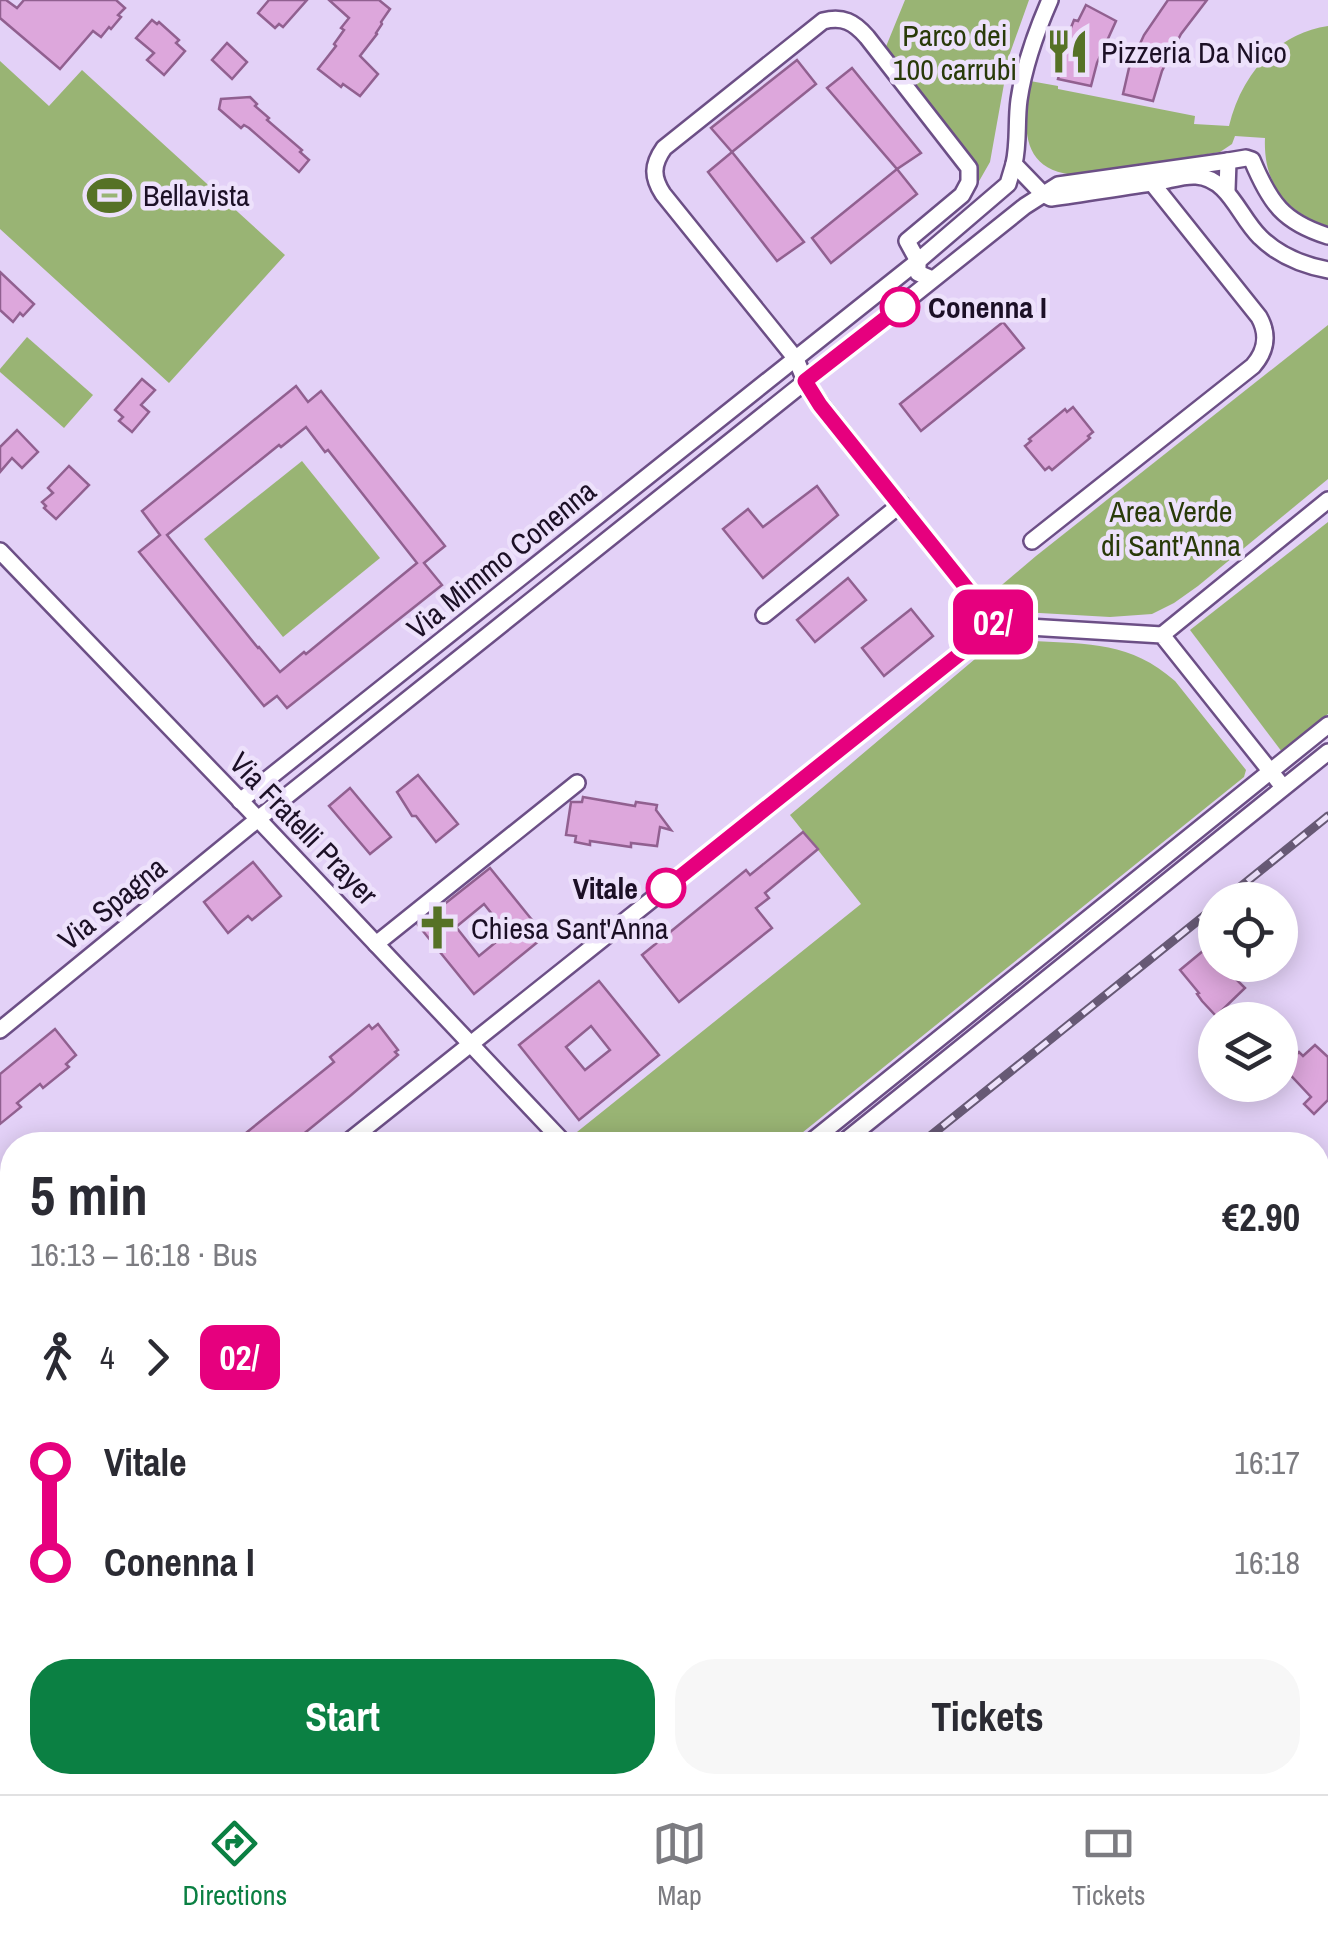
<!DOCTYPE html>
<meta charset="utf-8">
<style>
body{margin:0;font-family:"Archivo Narrow",sans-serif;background:#f7f7f7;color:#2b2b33;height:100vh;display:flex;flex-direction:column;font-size:38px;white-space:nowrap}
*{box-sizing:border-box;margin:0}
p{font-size:32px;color:#7c7c81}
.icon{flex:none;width:55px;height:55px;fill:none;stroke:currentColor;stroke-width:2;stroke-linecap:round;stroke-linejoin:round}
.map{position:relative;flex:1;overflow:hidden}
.details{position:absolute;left:0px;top:1132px;width:1330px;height:662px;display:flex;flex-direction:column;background:#fff;border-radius:40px 40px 0 0;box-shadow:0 5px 25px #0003}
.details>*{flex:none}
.badge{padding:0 20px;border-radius:15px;font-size:35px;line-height:65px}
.controls{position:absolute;left:1198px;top:882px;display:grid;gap:20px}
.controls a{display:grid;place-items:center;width:100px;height:100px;border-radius:50%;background:#fff;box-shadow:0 5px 25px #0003;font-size:50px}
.map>.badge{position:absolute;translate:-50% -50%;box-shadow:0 0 0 5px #fff}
.legs{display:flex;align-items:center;gap:15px;height:110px;padding:0 30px;font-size:32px}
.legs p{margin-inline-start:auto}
.summary{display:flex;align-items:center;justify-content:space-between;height:170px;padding:0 30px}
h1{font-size:55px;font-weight:800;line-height:75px}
.cta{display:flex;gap:20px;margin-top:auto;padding:20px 30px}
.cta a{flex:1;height:115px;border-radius:40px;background:#0b8043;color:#fff;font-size:40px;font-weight:800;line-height:115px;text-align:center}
.cta a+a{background:#f7f7f7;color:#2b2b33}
ul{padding:0 30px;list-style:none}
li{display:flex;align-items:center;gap:35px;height:100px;font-size:38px}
li i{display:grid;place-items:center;width:15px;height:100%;margin:0 12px;background:currentColor}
li i::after{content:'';width:25px;height:25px;margin:-12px;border:8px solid;border-radius:50%;background:#fff}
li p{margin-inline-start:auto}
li:first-child i{background:linear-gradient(#0000 50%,currentColor 0)}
li:last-child i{background:linear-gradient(currentColor 50%,#0000 0)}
.tab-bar{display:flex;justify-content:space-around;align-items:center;height:140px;border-top:2px solid #e1e1e2;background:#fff;font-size:28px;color:#7c7c81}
.tab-bar a{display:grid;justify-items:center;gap:5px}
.tab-bar .current{color:#0b8043}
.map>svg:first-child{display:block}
.green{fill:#99b474}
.water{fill:#b797d6}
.building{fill:#dda7dc;stroke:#916090;stroke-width:2.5;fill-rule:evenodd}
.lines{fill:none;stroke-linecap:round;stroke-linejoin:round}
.minor-casing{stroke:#6c4f86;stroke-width:20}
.secondary-casing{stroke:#6c4f86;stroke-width:28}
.minor{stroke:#fff;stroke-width:15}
.secondary{stroke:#deeefd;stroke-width:22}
.rail-casing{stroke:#675975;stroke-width:9}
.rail{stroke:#ede1fb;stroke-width:5;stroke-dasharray:15;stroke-linecap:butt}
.line-1-casing{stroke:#fff;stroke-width:22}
.line-1{stroke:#e6007e;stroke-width:15}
.stop-1-dot{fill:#fff;stroke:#e6007e;stroke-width:5}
.labels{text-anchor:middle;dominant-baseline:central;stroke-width:9;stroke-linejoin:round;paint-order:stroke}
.park-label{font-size:30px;fill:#293a09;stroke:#ede1fb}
.poi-label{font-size:30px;fill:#1c1026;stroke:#ede1fb;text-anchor:start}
.stop-label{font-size:30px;font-weight:bold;fill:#1c1026;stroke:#ede1fb;text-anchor:start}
.street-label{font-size:30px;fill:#1c1026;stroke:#ede1fb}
</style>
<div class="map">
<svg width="1328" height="1794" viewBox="0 0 1328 1794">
<rect width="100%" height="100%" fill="#e3d1f7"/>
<g class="green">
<polygon points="905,0 1029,0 1009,56 990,162 974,190 977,170 973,161 885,49"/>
<path d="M1328,26v200c-43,-13 -65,-44 -63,-88l-30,-2 -3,8 -12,8 -142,23c-59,-3 -55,-49 -48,-94l28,5v3l137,27 -1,8 35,2c12,-50 46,-92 99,-100z"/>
<polygon points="0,61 49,106 82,70 285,255 169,383 0,229"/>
<polygon points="1328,325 1328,479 1198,586 1174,603 1152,614 1110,617 1022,612 998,602 990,595 1036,556"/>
<polygon points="27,337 93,395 64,428 0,372 0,369"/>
<polygon points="302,461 380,558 283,637 204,539"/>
<polygon points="1328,522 1328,714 1282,752 1190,630"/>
<path d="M1033,641c56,3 98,1 142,40l71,89 -2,7 -457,368h-198l-12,-13 284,-228 -71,-89 185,-156 20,-11z"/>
</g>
<polygon class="water" points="1328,1482 1328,1794 1060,1794 1068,1782 1318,1782 1318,1495"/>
<g class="building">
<polygon points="0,0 6,0 17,8 24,0 116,0 125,8 118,15 121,17 111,29 109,27 101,37 93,31 60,69 0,18"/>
<polygon points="269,0 307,0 283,27 279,24 275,28 258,13"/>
<polygon points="329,0 379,0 390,9 381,22 382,24 376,33 377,34 360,56 378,74 360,96 343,84 341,87 318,69 336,46 334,44 344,30 341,28 349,18"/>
<polygon points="1168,0 1207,0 1181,34 1162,71 1153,101 1123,94 1129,68 1144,35"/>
<polygon points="1086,5 1116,21 1097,63 1091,86 1058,79 1063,60 1059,59 1066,40 1074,20 1078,21"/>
<polygon points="152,20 157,24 159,22 179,40 176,43 185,51 164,75 147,60 154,53 136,38"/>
<polygon points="227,43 247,62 232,79 212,60"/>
<polygon points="797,60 816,84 732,152 711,128"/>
<polygon points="852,68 921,153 897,169 827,88"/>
<polygon points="250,97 257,104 255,106 269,118 267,120 302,150 300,152 309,160 299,172 249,128 244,125 241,128 219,109 221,99"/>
<polygon points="732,152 804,242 777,261 708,172"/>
<polygon points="897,169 917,194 831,263 812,238"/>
<polygon points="0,272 34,304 23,316 20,313 13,322 0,310"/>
<polygon points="1003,322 1024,348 921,431 900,404"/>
<polygon points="142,379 155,390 141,405 149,412 132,432 119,421 123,417 115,410"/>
<path d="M296,386l12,16 13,-11 124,155 -21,17 18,22 -155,123 -10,-12 -13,10 -125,-154 21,-17 -18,-24zM306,427l19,25 3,-2 89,113 -111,91 -2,-2 -24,20 -21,-25 -1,1 -91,-113 112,-90 2,2z"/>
<polygon points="1073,407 1093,432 1088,436 1090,438 1052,470 1049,467 1045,470 1025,446 1031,441 1029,439 1065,409 1067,412"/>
<polygon points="17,430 38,452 22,468 12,458 0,472 0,447"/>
<polygon points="69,466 89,485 56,519 44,508 46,506 42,502 53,493 48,488"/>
<polygon points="817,486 838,515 763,578 723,529 748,509 763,527"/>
<polygon points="848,578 866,600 815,642 797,620"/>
<polygon points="911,609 933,636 884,676 862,648"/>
<polygon points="418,775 458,824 436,842 416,816 412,816 397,792"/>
<polygon points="350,788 391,837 370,854 329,806"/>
<polygon points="583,797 635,806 636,802 657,805 656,810 671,830 660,827 657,846 631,843 631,847 590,841 590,845 575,842 576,836 566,835 571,802 582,802"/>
<polygon points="803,832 818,849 765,893 769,898 756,908 772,928 679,1002 642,955 746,870 750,875"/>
<polygon points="253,862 281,896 252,920 248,916 228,933 204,902"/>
<path d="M490,868l55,68 -71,58 -56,-69zM484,904l23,29 -28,23 -23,-29z"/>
<polygon points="1215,941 1215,965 1222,965 1245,988 1216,1016 1202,1001 1197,994 1199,993 1180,970"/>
<path d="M599,981l60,74 -80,65 -60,-75zM591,1026l19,24 -25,20 -19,-23z"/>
<polygon points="378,1024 398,1050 395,1052 398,1055 350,1096 290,1145 231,1145 334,1062 330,1057 369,1025 372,1029"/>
<polygon points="55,1029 76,1055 66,1064 69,1067 43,1088 40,1084 17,1103 21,1107 0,1124 0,1074"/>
<polygon points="1315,1045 1328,1057 1328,1100 1314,1114 1304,1104 1311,1097 1283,1067 1299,1052 1303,1056"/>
</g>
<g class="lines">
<defs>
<g id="minor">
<path d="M1050,0c-14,32 -26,65 -31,100 -3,22 0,42 -5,64l29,30 8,4c36,-5 71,-11 107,-16 12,-2 26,-7 38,-6 33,2 43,41 64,61 19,19 42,28 68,33"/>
<path d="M1227,190l1,-29 18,-3 6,2c18,43 31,62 76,76"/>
<path d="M932,279l-14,-6v-12l-11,-20 55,-46 7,-13v-14l-102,-131c-13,-15 -24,-21 -44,-16l-159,127c-12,17 -12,29 -1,46l133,165 9,22 16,24 175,220 166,10 121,152"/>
<path d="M1032,541l221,-175c13,-15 16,-31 6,-49l-107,-134"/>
<polyline points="0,551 258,819 566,1145"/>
<polyline points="764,615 901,504"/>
<polyline points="1162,635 1328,500"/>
<polyline points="240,801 918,261 1008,184 1014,164"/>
<polyline points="376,944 577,783"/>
<polyline points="0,1030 258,819 1025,206 1058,185 1228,161"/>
<polyline points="344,1145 996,625"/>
<polyline points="807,1145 1328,725"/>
<polyline points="840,1145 1328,752"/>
<polyline points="0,1421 12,1411"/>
<polyline points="863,1782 877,1794"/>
</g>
<g id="secondary">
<polyline points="1318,1324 1328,1308"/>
<polyline points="960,1794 970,1782"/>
</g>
</defs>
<use href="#minor" class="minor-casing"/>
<use href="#secondary" class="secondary-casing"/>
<use href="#minor" class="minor"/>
<use href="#secondary" class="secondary"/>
<defs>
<g id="rail">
<polyline points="1224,900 1328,816"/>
<polyline points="919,1145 1215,907"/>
<polyline points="108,1794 123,1782"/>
</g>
</defs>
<use href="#rail" class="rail-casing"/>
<use href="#rail" class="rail"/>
</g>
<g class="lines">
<defs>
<polyline id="line-1" points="666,888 996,625 820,405 805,381 900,307"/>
</defs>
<use href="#line-1" class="line-1-casing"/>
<use href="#line-1" class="line-1"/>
</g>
<defs>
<symbol id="restaurant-bare" viewBox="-9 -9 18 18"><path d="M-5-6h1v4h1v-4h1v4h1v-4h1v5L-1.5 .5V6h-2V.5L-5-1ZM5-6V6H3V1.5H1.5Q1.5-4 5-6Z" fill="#567226" stroke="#ede1fb" stroke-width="2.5" paint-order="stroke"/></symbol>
<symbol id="stadium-bare" viewBox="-9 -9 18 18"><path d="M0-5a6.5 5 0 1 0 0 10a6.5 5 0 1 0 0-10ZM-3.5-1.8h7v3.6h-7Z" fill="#567226" stroke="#ede1fb" stroke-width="2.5" paint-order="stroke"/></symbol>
<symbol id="church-bare" viewBox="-9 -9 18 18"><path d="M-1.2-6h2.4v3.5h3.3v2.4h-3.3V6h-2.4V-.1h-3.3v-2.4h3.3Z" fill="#567226" stroke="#ede1fb" stroke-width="2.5" paint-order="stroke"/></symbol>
</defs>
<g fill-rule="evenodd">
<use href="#restaurant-bare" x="1036" y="20" width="63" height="63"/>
<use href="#stadium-bare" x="78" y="164" width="63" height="63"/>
<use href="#church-bare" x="406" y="896" width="63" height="63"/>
</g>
<g class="stop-1-dot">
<circle cx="900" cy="307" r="18"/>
<circle cx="666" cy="888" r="18"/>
</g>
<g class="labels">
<g class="park-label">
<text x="955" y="35">Parco dei<tspan x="955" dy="34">100 carrubi</tspan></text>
<text x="1171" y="511">Area Verde<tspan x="1171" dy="34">di Sant'Anna</tspan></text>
</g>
<g class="poi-label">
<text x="1101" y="52">Pizzeria Da Nico</text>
<text x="143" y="195">Bellavista</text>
<text x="471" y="928">Chiesa Sant'Anna</text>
</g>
<g class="stop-label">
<text x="928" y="307">Conenna I</text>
<text x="638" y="888" text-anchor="end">Vitale</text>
</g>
<g class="street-label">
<text transform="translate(501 559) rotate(-39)">Via Mimmo Conenna</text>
<text transform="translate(304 828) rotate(46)">Via Fratelli Prayer</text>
<text transform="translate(112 903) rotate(-39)">Via Spagna</text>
</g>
</g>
</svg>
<div class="controls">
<a><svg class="icon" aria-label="locate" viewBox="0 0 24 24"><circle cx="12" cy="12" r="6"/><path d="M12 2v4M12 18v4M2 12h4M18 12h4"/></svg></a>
<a><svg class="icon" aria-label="layers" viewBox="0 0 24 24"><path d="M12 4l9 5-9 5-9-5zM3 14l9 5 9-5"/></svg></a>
</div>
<b class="badge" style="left:993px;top:622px;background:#e6007e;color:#fff">02/</b>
<section class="details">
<div class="summary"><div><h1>5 min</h1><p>16:13 – 16:18 · Bus</p></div><b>€2.90</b></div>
<div class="legs"><svg class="icon" aria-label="walk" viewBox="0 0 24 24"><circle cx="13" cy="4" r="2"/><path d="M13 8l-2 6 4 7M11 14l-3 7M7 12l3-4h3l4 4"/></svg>4<svg class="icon" aria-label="forward" viewBox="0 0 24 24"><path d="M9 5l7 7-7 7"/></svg><b class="badge" style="background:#e6007e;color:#fff">02/</b></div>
<ul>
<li><i style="color:#e6007e"></i><b>Vitale</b><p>16:17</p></li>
<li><i style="color:#e6007e"></i><b>Conenna I</b><p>16:18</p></li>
</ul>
<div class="cta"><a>Start</a><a>Tickets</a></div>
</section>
</div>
<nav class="tab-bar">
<a class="current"><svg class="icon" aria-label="directions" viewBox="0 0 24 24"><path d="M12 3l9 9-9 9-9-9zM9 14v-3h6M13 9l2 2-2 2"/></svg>Directions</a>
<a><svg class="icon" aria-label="map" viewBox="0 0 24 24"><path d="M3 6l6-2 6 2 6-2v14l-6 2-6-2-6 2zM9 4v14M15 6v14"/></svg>Map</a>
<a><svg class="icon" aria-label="tickets" viewBox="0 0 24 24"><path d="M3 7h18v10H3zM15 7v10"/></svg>Tickets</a>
</nav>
